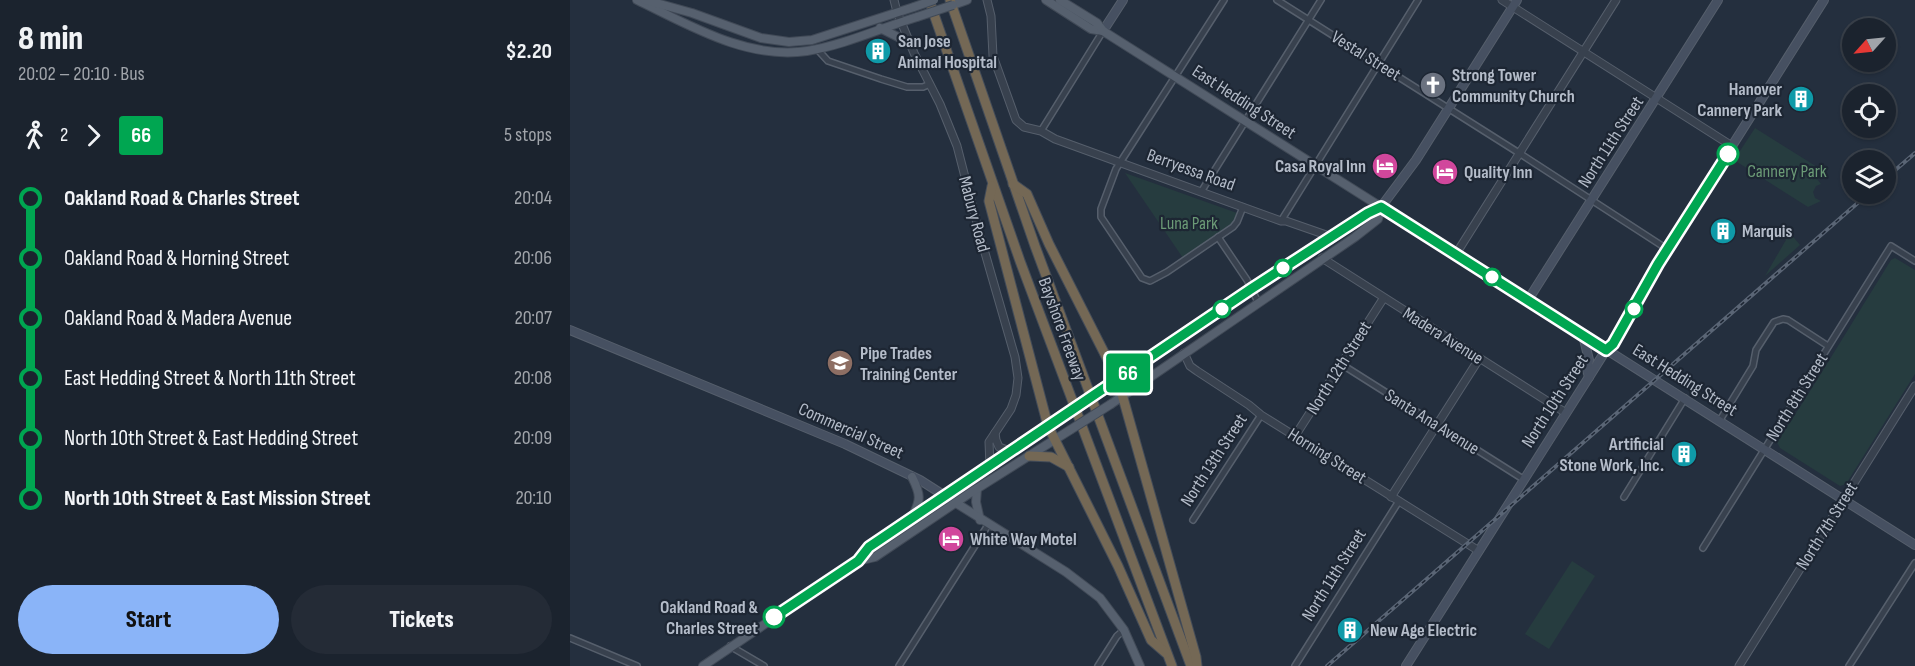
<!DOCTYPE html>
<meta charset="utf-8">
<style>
body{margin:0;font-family:"Sofia Sans Condensed",sans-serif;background:#242b36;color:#f1f3f6;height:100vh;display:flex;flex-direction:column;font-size:22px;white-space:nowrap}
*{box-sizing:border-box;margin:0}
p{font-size:20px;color:#a0a4aa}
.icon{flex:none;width:33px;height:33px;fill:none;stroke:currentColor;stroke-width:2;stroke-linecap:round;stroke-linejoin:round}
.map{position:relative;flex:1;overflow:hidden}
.panel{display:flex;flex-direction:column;background:#1b232e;width:570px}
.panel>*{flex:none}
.badge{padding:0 12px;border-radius:4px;font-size:21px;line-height:39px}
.needle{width:39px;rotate:243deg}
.buttons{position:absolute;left:1272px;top:18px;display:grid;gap:12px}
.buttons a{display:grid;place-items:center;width:54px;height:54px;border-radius:50%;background:#1b232e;box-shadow:0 2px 4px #0004,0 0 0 2px #39404a;font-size:30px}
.map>.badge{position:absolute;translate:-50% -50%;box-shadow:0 0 0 3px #fff}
.legs{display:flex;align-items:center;gap:9px;height:66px;padding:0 18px;font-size:20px}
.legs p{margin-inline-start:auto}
.head{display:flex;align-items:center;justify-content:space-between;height:102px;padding:0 18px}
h1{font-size:33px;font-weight:800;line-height:45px}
.button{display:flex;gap:12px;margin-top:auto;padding:12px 18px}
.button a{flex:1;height:69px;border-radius:36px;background:#8ab4f8;color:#111;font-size:24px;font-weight:800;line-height:69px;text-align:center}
.button a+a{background:#242b36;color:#f1f3f6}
ul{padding:0 18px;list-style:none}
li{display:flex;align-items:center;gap:21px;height:60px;font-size:22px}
li i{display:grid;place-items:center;width:9px;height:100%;margin:0 8px;background:currentColor}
li i::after{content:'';width:15px;height:15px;margin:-8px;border:4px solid;border-radius:50%;background:#1b232e}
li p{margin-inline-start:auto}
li:first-child i{background:linear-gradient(#0000 50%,currentColor 0)}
li:last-child i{background:linear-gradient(currentColor 50%,#0000 0)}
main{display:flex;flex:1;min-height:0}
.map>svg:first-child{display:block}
.green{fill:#263c3f}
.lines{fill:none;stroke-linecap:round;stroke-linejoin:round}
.minor-casing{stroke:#565f6c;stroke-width:8}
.tertiary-casing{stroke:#565f6c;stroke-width:9}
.secondary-casing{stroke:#565f6c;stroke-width:10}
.primary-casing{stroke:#414a57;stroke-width:10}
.motorway-casing{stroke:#434c59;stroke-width:11}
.minor{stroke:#38414e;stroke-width:5}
.tertiary{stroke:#38414e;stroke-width:7}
.secondary{stroke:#465061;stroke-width:8}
.primary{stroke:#56606e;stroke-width:8}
.motorway{stroke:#746855;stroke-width:9}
.rail-casing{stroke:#5a6575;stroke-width:4}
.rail{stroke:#1d2633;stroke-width:1.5;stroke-dasharray:4.5;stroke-linecap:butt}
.primary-bridge-casing{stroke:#414a57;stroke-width:10;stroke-linecap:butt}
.primary-bridge{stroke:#56606e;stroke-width:8}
.line-1-casing{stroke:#fff;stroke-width:14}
.line-1{stroke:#00a651;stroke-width:9}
.stop-1-dot{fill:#fff;stroke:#00a651;stroke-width:3}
.labels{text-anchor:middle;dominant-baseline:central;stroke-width:4.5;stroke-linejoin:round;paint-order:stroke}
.poi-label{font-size:18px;font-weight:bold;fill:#b4bcc9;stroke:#1d2633;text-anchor:start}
.street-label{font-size:18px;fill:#b4bcc9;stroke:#1d2633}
.park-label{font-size:18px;fill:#6b9a76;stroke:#1d2633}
.stop-label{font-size:18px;font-weight:bold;fill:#b4bcc9;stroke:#1d2633;text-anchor:end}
</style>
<main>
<section class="panel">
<div class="head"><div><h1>8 min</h1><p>20:02 – 20:10 · Bus</p></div><b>$2.20</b></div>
<div class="legs"><svg class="icon" aria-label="walk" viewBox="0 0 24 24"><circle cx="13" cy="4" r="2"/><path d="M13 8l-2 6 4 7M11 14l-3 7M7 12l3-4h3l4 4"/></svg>2<svg class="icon" aria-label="forward" viewBox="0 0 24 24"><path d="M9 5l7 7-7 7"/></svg><b class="badge" style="background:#00a651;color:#fff">66</b><p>5 stops</p></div>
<ul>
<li><i style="color:#00a651"></i><b>Oakland Road &amp; Charles Street</b><p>20:04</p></li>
<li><i style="color:#00a651"></i><span>Oakland Road &amp; Horning Street</span><p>20:06</p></li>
<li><i style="color:#00a651"></i><span>Oakland Road &amp; Madera Avenue</span><p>20:07</p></li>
<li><i style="color:#00a651"></i><span>East Hedding Street &amp; North 11th Street</span><p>20:08</p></li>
<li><i style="color:#00a651"></i><span>North 10th Street &amp; East Hedding Street</span><p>20:09</p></li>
<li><i style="color:#00a651"></i><b>North 10th Street &amp; East Mission Street</b><p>20:10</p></li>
</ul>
<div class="button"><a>Start</a><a>Tickets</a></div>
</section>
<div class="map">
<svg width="1345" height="666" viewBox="0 0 1345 666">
<rect width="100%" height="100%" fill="#242f3e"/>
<g class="green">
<polygon points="1185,128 1252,170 1247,179 1251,184 1246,186 1243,192 1245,198 1251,201 1238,207 1164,160"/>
<polygon points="555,173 667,213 664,222 613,258"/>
<polygon points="1220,233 1230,245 1195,276"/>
<path d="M1325,258l20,12v104l-69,110 -6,2 -60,-38 -3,-6c40,-60 76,-121 114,-182z"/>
<polygon points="1002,561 1025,576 979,649 955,634"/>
</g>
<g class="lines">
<defs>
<g id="minor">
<polyline points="654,0 546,169 531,209 531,217 572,278 580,281 597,272 663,227 667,222 673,207"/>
<polyline points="707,0 949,153 1097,249"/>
<polyline points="247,49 258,61 311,79 337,87 353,87 360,84"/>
<polyline points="471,131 533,31"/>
<polyline points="631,192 751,0"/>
<polyline points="711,221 848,0"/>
<polyline points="648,237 677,280 688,302"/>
<polyline points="771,364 953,479"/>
<polyline points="1150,420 1183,366 1186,350 1204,322 1213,319 1218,320 1258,346"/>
<polyline points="1054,497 1115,398"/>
<polyline points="623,520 691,415"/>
<polyline points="1133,548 1321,246 1345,261"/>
<polyline points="0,638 67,666"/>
<polyline points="160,646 194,666"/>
<polyline points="329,666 418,525"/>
<polyline points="528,666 547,636 554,630"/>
<polyline points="725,666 829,501"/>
<polyline points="1279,666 1345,563"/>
</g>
<g id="tertiary">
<polyline points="324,0 327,12 344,53 370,104 387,146 411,239 445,357 448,378 446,395 441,409 419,442 420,466"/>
<polyline points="417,0 421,16 423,56 446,120 454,127 471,131 485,139 711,221 716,221 762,237"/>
<polyline points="932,0 1162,146"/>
<polyline points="886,254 1046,0"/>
<polyline points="752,258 996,413"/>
<polyline points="614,353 620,366 627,371 679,405 691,415 909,551"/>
<polyline points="425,433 426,440 429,447 440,451"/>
<polyline points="725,436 813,299"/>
<polyline points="821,497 909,359"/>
<polyline points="1169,666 1345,386"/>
</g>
<g id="secondary">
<polyline points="947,0 846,160 811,207 1345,545"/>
<polyline points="533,31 553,0"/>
<polyline points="958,300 1148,0"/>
<polyline points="0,330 275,444 350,480 386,503"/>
<polyline points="1013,335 1019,360 1017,370 1019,377"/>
<polyline points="836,666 1019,377 1036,350 1043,344 1097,249 1254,0"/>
</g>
<g id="primary">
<path d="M67,0c52,25 110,60 170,51 37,-6 74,-23 110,-34"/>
<polyline points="75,0 122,13 191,38 219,42 242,40 344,7"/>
<polyline points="476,0 521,29 533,31"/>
<polyline points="490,0 527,23 533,31 811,207"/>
<polyline points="383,5 397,0"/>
<polyline points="310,28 340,43"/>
<polyline points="535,388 681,289 798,213 811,207"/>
<polyline points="541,404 785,237 808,219 811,207"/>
<path d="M342,477c9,18 9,22 0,41"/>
<polyline points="407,489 406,502 410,520"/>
<polyline points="386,503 496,572 530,598 554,630 570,666"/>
<polyline points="288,561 305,557 400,493 500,430"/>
<polyline points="133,666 288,561 301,546 481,424"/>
</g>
<g id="motorway">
<polyline points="359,0 450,261 602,666"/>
<polyline points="380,0 465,246 621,666"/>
<polyline points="443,184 457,194 479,244 548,380 626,657 627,666"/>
<polyline points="422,186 419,201 478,426 548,566 581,640 596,653"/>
<polyline points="459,456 481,457 499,467"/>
</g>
</defs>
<use href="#minor" class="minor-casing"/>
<use href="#tertiary" class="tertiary-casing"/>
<use href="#secondary" class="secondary-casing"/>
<use href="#primary" class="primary-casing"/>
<use href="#motorway" class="motorway-casing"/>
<use href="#minor" class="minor"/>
<use href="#tertiary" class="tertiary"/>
<use href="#secondary" class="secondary"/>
<use href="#primary" class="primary"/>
<use href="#motorway" class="motorway"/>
<defs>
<g id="rail">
<polyline points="1316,178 1345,153"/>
<polyline points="757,666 1298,194"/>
</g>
</defs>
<use href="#rail" class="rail-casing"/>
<use href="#rail" class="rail"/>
<defs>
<g id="primary-bridge">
<polyline points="344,7 364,0"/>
<polyline points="347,17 383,5"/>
<polyline points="484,422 535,388"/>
<polyline points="500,430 541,404"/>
</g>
</defs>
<use href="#primary-bridge" class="primary-bridge-casing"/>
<use href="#primary-bridge" class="primary-bridge"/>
</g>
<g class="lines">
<defs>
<polyline id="line-1" points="204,617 288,561 299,547 681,289 798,213 811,207 1036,350 1043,344 1088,264 1158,154"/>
</defs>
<use href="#line-1" class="line-1-casing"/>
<use href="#line-1" class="line-1"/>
</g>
<defs>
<symbol id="building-disc" viewBox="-11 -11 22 22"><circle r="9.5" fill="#0f9aa8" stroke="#1d2633"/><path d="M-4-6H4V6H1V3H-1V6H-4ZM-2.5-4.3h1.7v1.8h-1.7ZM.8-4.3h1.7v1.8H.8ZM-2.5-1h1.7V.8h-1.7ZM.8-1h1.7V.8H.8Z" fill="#fff"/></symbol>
<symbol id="church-disc" viewBox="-11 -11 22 22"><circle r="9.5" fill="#6b7280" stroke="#1d2633"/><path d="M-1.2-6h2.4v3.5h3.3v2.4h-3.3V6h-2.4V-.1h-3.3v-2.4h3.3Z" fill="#fff"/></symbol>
<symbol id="hotel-disc" viewBox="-11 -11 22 22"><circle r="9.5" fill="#d1479c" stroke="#1d2633"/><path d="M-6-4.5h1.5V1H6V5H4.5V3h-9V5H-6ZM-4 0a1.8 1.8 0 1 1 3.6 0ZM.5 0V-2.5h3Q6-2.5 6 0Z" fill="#fff"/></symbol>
<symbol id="school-disc" viewBox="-11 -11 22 22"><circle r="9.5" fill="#8d6e63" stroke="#1d2633"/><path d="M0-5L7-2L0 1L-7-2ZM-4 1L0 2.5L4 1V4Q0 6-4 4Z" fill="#fff"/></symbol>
</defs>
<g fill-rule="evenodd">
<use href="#building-disc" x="293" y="36" width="30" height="30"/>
<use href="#church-disc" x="848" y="70" width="30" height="30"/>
<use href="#building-disc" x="1216" y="84" width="30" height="30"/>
<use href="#hotel-disc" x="800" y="151" width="30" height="30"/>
<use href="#hotel-disc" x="860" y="157" width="30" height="30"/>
<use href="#building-disc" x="1138" y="216" width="30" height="30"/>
<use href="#school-disc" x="255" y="348" width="30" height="30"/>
<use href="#building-disc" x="1099" y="439" width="30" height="30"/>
<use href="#hotel-disc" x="366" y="524" width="30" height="30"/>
<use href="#building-disc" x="765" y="615" width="30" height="30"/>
</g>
<g class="stop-1-dot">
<circle cx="1158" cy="154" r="10"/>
<circle cx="713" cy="268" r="8"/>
<circle cx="922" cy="277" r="8"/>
<circle cx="652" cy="309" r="8"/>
<circle cx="1064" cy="309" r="8"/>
<circle cx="204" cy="617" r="10"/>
</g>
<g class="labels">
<g class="poi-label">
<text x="328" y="41">San Jose<tspan x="328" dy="21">Animal Hospital</tspan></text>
<text x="882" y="75">Strong Tower<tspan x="882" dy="21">Community Church</tspan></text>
<text x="1212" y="89" text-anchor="end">Hanover<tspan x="1212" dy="21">Cannery Park</tspan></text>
<text x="796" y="166" text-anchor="end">Casa Royal Inn</text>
<text x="894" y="172">Quality Inn</text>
<text x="1172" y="231">Marquis</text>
<text x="290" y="353">Pipe Trades<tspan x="290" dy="21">Training Center</tspan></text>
<text x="1094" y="444" text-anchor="end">Artificial<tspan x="1094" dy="21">Stone Work, Inc.</tspan></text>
<text x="400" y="539">White Way Motel</text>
<text x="800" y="630">New Age Electric</text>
</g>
<g class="street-label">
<text transform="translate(796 56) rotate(32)">Vestal Street</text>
<text transform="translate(674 102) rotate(33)">East Hedding Street</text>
<text transform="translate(1041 142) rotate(-57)">North 11th Street</text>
<text transform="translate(621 170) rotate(20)">Berryessa Road</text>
<text transform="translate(404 214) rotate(75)">Mabury Road</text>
<text transform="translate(492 329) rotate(70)">Bayshore Freeway</text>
<text transform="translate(873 336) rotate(32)">Madera Avenue</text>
<text transform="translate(769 368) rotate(-58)">North 12th Street</text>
<text transform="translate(1115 380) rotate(32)">East Hedding Street</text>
<text transform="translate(1227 397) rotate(-58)">North 8th Street</text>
<text transform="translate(985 401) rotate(-57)">North 10th Street</text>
<text transform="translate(862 422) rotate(32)">Santa Ana Avenue</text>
<text transform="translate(281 431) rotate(24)">Commercial Street</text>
<text transform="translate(757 456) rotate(32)">Horning Street</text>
<text transform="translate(644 460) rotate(-57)">North 13th Street</text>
<text transform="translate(1257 526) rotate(-58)">North 7th Street</text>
<text transform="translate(764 575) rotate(-58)">North 11th Street</text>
</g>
<g class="park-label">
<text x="1217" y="171">Cannery Park</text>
<text x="619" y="223">Luna Park</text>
</g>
<g class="stop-label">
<text x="188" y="607">Oakland Road &amp;<tspan x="188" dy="21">Charles Street</tspan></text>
</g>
</g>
</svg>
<div class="buttons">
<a><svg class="needle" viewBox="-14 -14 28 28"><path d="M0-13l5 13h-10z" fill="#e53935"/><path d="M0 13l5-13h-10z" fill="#a0a4aa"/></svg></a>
<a><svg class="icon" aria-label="locate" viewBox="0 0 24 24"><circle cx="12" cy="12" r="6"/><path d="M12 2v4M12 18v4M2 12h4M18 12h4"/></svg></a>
<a><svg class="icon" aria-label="layers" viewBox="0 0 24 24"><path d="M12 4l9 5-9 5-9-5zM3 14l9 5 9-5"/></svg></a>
</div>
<b class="badge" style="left:558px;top:373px;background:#00a651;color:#fff">66</b>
</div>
</main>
